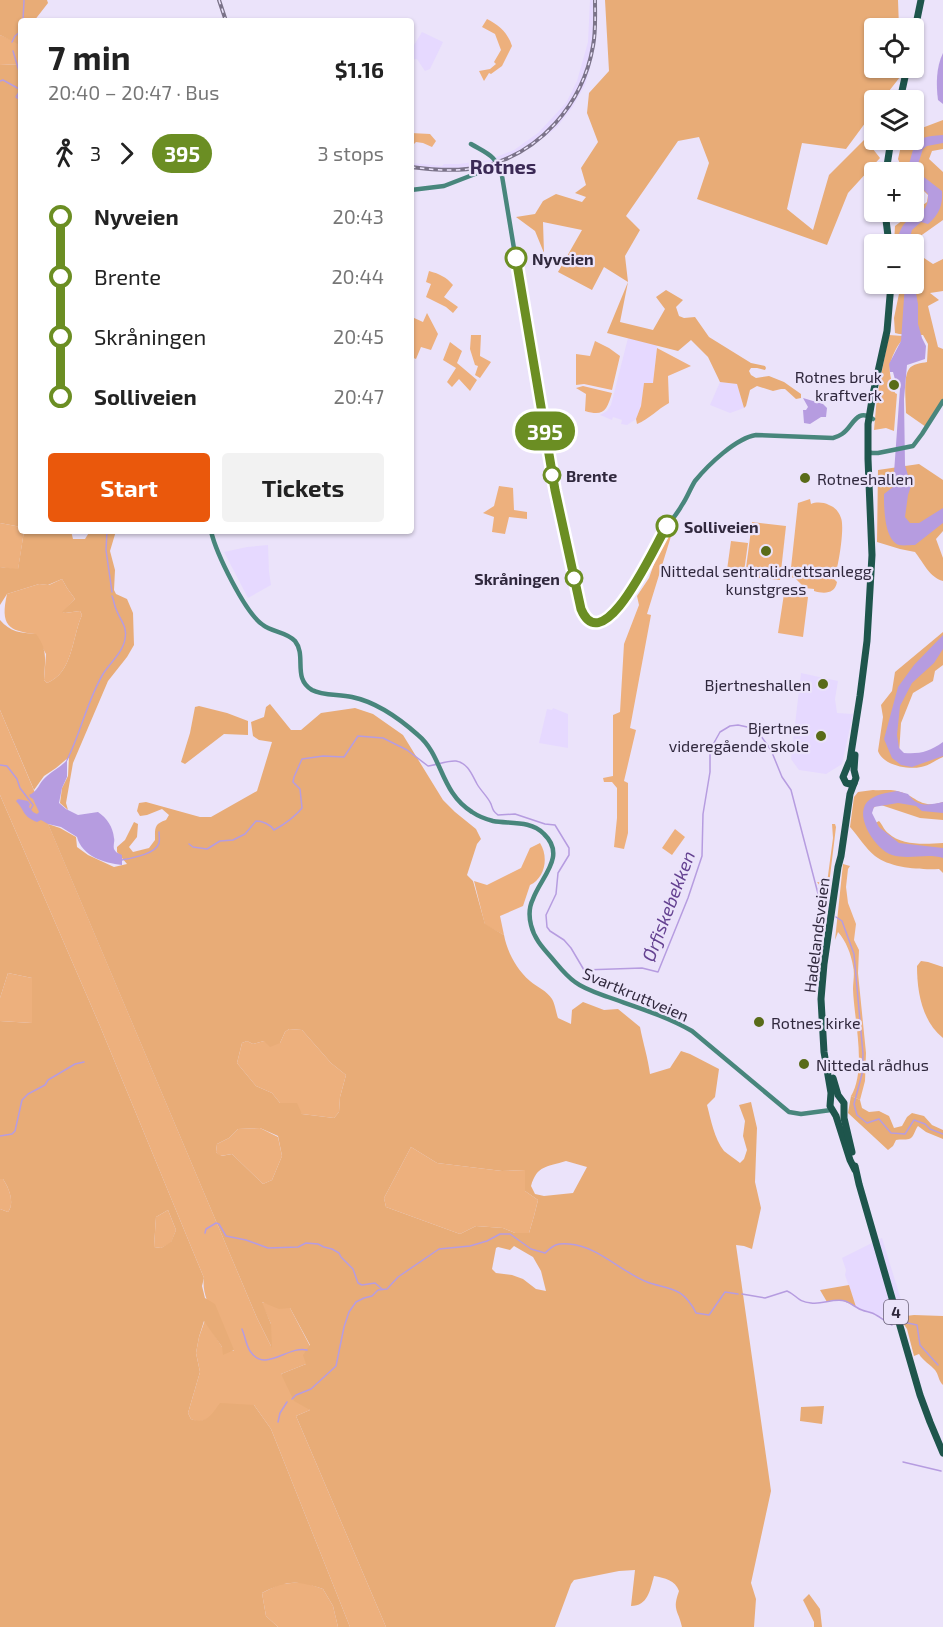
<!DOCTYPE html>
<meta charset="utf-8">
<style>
body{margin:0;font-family:"Exo 2",sans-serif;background:#f2f2f2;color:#222;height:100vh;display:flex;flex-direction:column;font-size:22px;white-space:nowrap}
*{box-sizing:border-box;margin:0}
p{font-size:20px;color:#767676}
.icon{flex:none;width:33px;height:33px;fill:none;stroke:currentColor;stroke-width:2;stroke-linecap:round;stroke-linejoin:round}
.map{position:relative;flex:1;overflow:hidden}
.sheet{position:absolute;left:18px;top:18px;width:396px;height:516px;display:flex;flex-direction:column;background:#fff;border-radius:6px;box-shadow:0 2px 4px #0004}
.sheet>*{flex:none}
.badge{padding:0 12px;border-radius:20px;font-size:21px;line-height:39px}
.controls{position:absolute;left:864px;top:18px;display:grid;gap:12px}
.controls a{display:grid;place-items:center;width:60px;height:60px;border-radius:6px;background:#fff;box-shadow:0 2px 4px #0004;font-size:30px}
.map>.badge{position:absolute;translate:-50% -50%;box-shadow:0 0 0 3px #fff}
.legs{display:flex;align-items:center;gap:9px;height:66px;padding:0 30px;font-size:20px}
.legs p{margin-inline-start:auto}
.summary{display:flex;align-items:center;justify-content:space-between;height:102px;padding:0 30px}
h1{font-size:33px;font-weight:700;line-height:45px}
.button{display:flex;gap:12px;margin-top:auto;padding:12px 30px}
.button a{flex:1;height:69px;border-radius:6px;background:#ea580c;color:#fff;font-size:24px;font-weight:700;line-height:69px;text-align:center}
.button a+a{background:#f2f2f2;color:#222}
ul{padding:0 30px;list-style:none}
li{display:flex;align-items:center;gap:21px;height:60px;font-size:22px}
li i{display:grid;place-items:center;width:9px;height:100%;margin:0 8px;background:currentColor}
li i::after{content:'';width:15px;height:15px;margin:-8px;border:4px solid;border-radius:50%;background:#fff}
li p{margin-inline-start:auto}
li:first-child i{background:linear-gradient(#0000 50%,currentColor 0)}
li:last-child i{background:linear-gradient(currentColor 50%,#0000 0)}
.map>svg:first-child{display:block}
.built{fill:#e6d9ff}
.green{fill:#edb07d}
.forest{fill:#e8ac77;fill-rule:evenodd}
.water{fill:#b69ce0}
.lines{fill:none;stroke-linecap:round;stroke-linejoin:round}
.stream{stroke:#b69ce0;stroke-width:1.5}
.secondary{stroke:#48867c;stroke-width:4.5}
.highway{stroke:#1e554c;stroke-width:7}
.rail-casing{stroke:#7b7389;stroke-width:4}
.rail{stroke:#ebe3fa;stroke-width:1.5;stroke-dasharray:4.5;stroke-linecap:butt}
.line-1-casing{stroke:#fff;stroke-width:14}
.line-1{stroke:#6b8e23;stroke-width:9}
.stop-1-dot{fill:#fff;stroke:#6b8e23;stroke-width:3}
.poi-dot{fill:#596b18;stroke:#ebe3fa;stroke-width:2}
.labels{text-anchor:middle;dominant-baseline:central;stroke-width:4.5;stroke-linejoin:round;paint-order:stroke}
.shield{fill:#ebe3fa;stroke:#686076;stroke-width:1.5}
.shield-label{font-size:15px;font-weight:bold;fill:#30283d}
.stop-label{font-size:16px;font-weight:bold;fill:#30283d;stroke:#ebe3fa;text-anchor:start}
.poi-label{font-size:16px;fill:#30283d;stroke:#ebe3fa;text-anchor:end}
.street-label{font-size:16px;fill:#30283d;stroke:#ebe3fa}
.water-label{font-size:18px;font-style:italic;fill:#644191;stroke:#ebe3fa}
.quarter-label{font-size:20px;font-weight:bold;fill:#3b2955;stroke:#ebe3fa}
</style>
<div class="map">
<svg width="943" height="1627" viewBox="0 0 943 1627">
<rect width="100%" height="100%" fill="#ebe3fa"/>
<g class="built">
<polygon points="590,0 597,0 595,43 589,72 585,85 572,108 557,127 546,136 518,155 485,167 472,170 456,171 411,168 411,163 442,166 444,164 459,164 489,160 514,150 538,133 566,103 577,81 588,42"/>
<polygon points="422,32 443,42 430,69 425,71 417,59 411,60 411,50"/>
<polygon points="628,338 657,345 653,384 644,383 641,406 636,419 627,425 621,424 622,420 613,417 612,420 600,415 607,411 611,405"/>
<polygon points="720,382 737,384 744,408 730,413 710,405"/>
<polygon points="268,545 269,572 271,585 248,598 224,552 247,547"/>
<polygon points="801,673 838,681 835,699 837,713 853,714 842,764 826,774 799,770 791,759"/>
<polygon points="553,708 568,714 568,748 539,743 547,709 552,710"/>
<polygon points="882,1238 906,1316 892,1320 856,1307 845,1275 846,1270 842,1258"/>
</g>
<g class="green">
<path d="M487,19c12,6 21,14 25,27l-10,20 -11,8 -2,-1 -5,8 -5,-10 11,-2 6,-5 -2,-2 7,-12 -6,-16 -13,-7z"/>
<polygon points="0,35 21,44 21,85 21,64 0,65"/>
<polygon points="411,133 430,134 436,141 432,147 423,143 416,142 413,145 411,145"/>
<path d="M429,271c11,3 17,6 24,14l-9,12 14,10 -5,6 -7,-6 -20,-10 5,-13 -5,-2z"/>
<polygon points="427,313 438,334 431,350 421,347 416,359 411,357 411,321 412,317 423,322"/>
<polygon points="471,335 481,335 480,356 491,362 480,378 475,375 478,366 475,365 470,349"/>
<path d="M889,335l14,1c-1,6 -4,7 -7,13 -10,19 -6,25 -1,44l2,1 -3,37 -8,-3 -12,2 3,-34z"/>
<polygon points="595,341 609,348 620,356 612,390 584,384 576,385 576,354 590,356"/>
<polygon points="450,342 462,351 457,363 477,380 470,391 459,379 452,387 447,382 456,368 443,360"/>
<path d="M657,348l34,18 -23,10 1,27c-11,6 -20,16 -32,21l-1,-5 5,-13 3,-23h9z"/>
<path d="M583,386l29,7c-5,17 -8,24 -27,18l1,-17 -10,-6z"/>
<polygon points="499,486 513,488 514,510 527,512 527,519 509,517 505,534 492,532 494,517 483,513 494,506"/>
<path d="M810,499l1,5c5,-2 12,-2 18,1 6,2 10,7 12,13 4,10 -3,51 -7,61l3,3c-2,12 -13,12 -23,9v-2l-9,-1 -10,-10 -5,-1 8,-74z"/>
<polygon points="752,522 786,526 780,580 745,576"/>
<polygon points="0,523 21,527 21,531 24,531 18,570 0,567"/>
<polygon points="667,533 672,533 647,614 651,615 630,728 636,730 624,781 628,783 628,833 624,849 614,847 617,818 617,788 612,782 604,782 603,778 613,776 613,715 620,712 624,644 639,605 637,596 649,578 661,544"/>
<polygon points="731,541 748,543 744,572 727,570"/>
<path d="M62,579l5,9 8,11 -12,13 2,1 15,-2 2,4c-10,22 -9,58 -35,68l-3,-3 2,-26 -11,-20c-27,-3 -35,-9 -28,-40l32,-10 10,1z"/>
<polygon points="784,594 808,597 803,637 778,633"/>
<path d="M0,710l257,608 14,28v-22l-10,-22 29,6 20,38 -4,18 -25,10 29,36 -14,6 90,211h-36l-79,-198 -17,-24 -56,17 -7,-3 -3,-6 12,-41 -4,-19 3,-16 6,-17 17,27 12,4c-11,-20 -34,-52 -30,-73l-104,-252 -100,-231z"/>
<polygon points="832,824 835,824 836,827 826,909 823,905 826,894 817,882 827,883 833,838"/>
<polygon points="675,829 685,837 672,855 662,848"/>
<path d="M540,843c9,14 5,35 -10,42l-7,21 -23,10 4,19 -19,-10 -11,-44 13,4 34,-17 9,-20z"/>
<path d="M843,864l7,2 -2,3 -2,18 2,16 8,21 -2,16 5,10 -1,23 8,80 -1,28 -5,19 -9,-4c16,-27 3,-76 2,-107 0,-7 2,-16 0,-23 -2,-12 -7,-25 -15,-34l-3,8z"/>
<polygon points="8,973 32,978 32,1023 0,1021 0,998"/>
<polygon points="289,1029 302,1030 331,1063 346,1075 340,1097 339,1112 334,1118 302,1114 287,1104 280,1103 272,1093 256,1086 237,1063 242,1043 247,1041 253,1044 264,1041 280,1043 285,1032"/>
<polygon points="260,1128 278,1137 282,1156 272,1180 263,1184 232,1154 220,1156 216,1152 217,1144 229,1138 238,1129"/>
<polygon points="411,1147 437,1163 502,1171 525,1170 525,1191 538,1200 534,1216 529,1233 515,1233 503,1228 476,1226 460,1234 386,1207 384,1198"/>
<path d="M0,1179h3c6,9 12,24 5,33l-8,-3z"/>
<polygon points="168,1210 176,1230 171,1243 161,1248 154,1247 156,1217"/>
<polygon points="303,1582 323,1589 333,1606 338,1627 278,1627 266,1616 262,1593 280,1584"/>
</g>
<g class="forest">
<polygon points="0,0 47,0 48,3 34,21 21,21 21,42 20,45 0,35"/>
<polygon points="605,0 898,0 899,28 874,28 874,68 900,68 900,77 882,100 874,100 874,111 846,149 802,143 787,209 813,230 829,175 865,139 880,158 848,193 827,245 697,199 709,163 699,137 678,141 626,216 640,230 625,256 628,282 620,322 653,330 665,309 656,297 666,290 683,300 676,307 679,316 684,318 695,317 709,337 751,363 765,366 766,368 765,370 757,368 751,368 749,371 751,375 756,378 769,376 784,382 801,394 801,398 796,399 785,389 781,389 773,391 757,386 750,390 746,406 744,408 737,384 720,382 708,357 691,340 678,351 607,333 628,282 604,267 592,290 558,272 582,230 543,222 544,253 535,231 516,217 535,214 543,201 556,194 582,202 586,197 575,193 586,185 581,168 598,142 587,113 589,93 609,71"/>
<polygon points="21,64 21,527 0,523 0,65"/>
<path d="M943,120v29l-11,2 -3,8 14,13v48l-24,17 2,19 12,8 10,-5v32l-13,2 9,7 -11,6 10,41 5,2v51l-17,27 -20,-14c0,-10 -3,-36 3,-44 3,-5 13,-6 18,-7l1,-18 -5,-9 -24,-1 -4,-1 -1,-15 7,-34h13v-40h-20l1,-18 32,-24 1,-7 -14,-14v-9h-10l-1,-1 -5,-12 4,-17 2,-2h10v-9z"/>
<path d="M919,464l24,16v51l-7,8 7,19v23c-13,-3 -20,-19 -28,-29l-15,-3 -23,-7 1,-72z"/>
<path d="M24,531h47l2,8h12l5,-8h26l-6,20 5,19 -1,20 2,4 11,5 6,14 1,32 -7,12 -19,24 -35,82 -7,40 2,7 -8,-7 2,-15 6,-12 1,-19 -13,11 -12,8 -10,14 -34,-80v-90c10,12 21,13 36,14 12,16 9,26 8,46l3,3c26,-10 25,-46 35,-68l-2,-4 -15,2 -3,-1 13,-13 -8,-11 -5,-9 -14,6 -9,-1 -32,10 -7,11v-38l18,2z"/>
<path d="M943,632v33l-8,6 -2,10 -20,12 -12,30 -2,31 16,6 28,-11v8c-7,3 -15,9 -22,10 -14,3 -38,-2 -43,-16l5,-34 -2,-12 11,-14 3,-19z"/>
<path d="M270,704l21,26h10l20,-17 34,-5 18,6 30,21 40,65 12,12 21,17 5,10 -4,5 -10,31 6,6 12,43 19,11c3,16 12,34 26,46 7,6 17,10 22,18 3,5 4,13 6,19l13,6 1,-14 11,-8 21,8 14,-1 22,18c3,16 8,31 10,47l20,-6 11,-17 9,3 29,15 -4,28 -8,8c4,15 7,33 17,46 5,4 11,8 16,12l4,-4 3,-9 -4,-14 2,-15 -6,-16 12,-3 6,26 -2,54 6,26 -9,41 -8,-3 -8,-1 35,246 -20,92 5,16 -2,28h-72c-4,-18 -10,-16 -3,-36 -4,-11 -14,-13 -25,-15 -4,14 -6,30 -23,30l4,-36 -16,1 -45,9 -3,4 -16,43h-169l-90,-211 14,-6 -16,-9 -13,-27 25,-10 -3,-9 7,-10 -20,-37 -11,1 -17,-7 9,22 1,24 -15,-30 -209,-494 12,4 16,9 1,10 11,8 26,12 13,-3 -10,-12v-5l8,-7 9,-18 4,2 -1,13 -8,10 4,5 16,-4 6,-8c0,-12 -1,-16 11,-20l3,-5 -7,-6 -15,6 -7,1 -3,-5 2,-8 7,-1 54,15h11l46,-26 15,-49 -13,-2 -6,-4 -2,-14 13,-5 2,-10zM289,1029l13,1 29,33 15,12 -6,22 -1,15 -5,6 -32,-4 -5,-11h-17l-8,-10 -16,-7 -19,-23 5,-20 5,-2 6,3 11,-3 6,6 10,-4 5,-11zM260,1128l18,8 4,20 -10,24 -9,4 -31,-30 -11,2 -5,-4 1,-8 12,-6 9,-9zM411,1147l26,16 65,8 23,-1v21l13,9 -4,16 -5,17h-14l-12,-5 -27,-2 -16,8 -74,-27 -2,-9zM566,1161l21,6 -14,26 -29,3 -9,-2 -4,-8c6,-21 16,-19 35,-25zM514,1246l19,11 8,14 5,20 -10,-2 -13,-10 -11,-4 -16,-2 -4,-4 4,-21 2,-1 12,3z"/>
<polygon points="199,706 227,713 248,721 248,735 224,734 185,764 181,762 190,733 195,707"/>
<path d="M873,790c8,1 17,-1 24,1 19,4 23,19 46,11v18l-23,-2 -42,-14 -11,10 3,12 9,-5c3,3 5,9 9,12 14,13 37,11 55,10v30l-4,-4c-18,1 -49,-1 -64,-13 -9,-7 -17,-20 -25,-29l4,-30 4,-5z"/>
<path d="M0,795l100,231 104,252 -2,8 3,12 10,6 19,46 -11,5 -1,-8 -18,-26 -5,16 -3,16 4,19 -12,41 3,6c15,6 21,-5 29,-16l34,2 17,24 79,198h-12l-5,-21 -10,-17c-27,-9 -36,-9 -61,4l4,23 12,11h-278v-418l8,3c7,-9 1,-24 -5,-33h-3v-158l32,2v-45l-24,-5 -8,25zM168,1210l8,20 -5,12 -10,6 -7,-1 2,-30z"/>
<path d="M921,961l7,1 15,5v71c-21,-17 -26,-46 -26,-72z"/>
<path d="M851,1096l9,4 2,8 7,4 10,-1 10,5 5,12 8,-2 5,-9 5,-4 12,3 8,9 11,5v9l-17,-7 -8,-6c-3,3 -4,12 -9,13 -4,1 -9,0 -13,1l-3,6 -5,4 -40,-37z"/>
<path d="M849,1285l7,22c-9,-5 -18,-10 -29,-5l-7,-12z"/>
<path d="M914,1315l29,1v69c-5,-5 -4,-10 -8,-15 -5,-6 -12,-9 -16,-16l-5,2 -7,-27 -4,-6 3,-7z"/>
<polygon points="824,1406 822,1424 800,1421 801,1407"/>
<polygon points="809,1594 820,1609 822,1627 814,1627 814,1622 803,1600"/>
</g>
<g class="water">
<path d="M943,53v51l-5,-4c-2,-15 -2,-33 5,-47z"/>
<path d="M943,135v8l-16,3 -4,3 -5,15 2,10 22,17c1,14 -3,24 -14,33l-7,-2 -9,8 -4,14h-11c1,-8 3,-16 9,-22 10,-12 23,-7 22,-28l-14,-14v-8h-8c11,-27 2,-35 37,-37z"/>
<path d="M914,264l2,2v27l2,11v20l4,14 4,8 -1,13 -18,6 -3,34 1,66 6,21 -3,9 -3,22 5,6h9l24,-15v15l-28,22c-5,0 -11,1 -16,0 -15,-5 -15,-38 -15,-51l9,-7 7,-99 -3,-1 -4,-15h-3l-1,-8 12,-23 4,-57h9z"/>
<polygon points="803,398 823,404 827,408 826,417 821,417 810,424 804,423 803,410 806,410 808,407"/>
<path d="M943,635v14l-9,14 -22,20 -12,23 -3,29 2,13 5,5c16,1 25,-1 39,-11v14l-31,11 -11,-2 -9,-7 -8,-19 14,-52 16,-22z"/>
<path d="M67,760v17l-5,11 -3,15 7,6 12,6 20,-3c9,6 15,15 16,26 1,3 -1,7 0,11 2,4 4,4 8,6v10c-18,-2 -40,-9 -45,-28l-16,-10 -13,-3 -7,-4 -4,2c-15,-6 -11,-10 -21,-21l2,-2 10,2 2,3 -1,3 4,5 4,2 2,-2 -6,-13 -3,-2 -1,-2c9,-3 10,-13 18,-19 7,-6 14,-9 20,-16z"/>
<path d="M897,791l11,3c10,14 20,11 35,8v11l-21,-2 -6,-5 -18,-3 -24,4 -2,6 7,14 20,16 44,5v10c-16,-5 -34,2 -51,-3 -16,-5 -38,-38 -25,-53 8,-8 19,-9 30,-11z"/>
</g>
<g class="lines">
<g class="stream">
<polyline points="23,21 24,0"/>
<polyline points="12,42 15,36 21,31"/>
<polyline points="13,51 21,78"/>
<polyline points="0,81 3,80 21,90"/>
<polyline points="20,91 16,97 21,100"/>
<polyline points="107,531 106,550 112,592"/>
<path d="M67,760c14,-28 20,-59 36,-86 7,-11 20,-22 22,-35 3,-12 -5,-19 -9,-30 -2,-4 -2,-9 -4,-13"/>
<polyline points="0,765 7,766 17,779 20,788 33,805 31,809"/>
<path d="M189,844l4,3 14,2 13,-8 13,-1 12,-6 11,-13c6,0 14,3 18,9 11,-6 20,-12 28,-22l-2,-19 -7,-7 1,-5 8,-18 21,-3 21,1 14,-21 25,2 24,12 21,16c8,-1 21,-6 28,-5 12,2 16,14 21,23 4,7 11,13 14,20 2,6 2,7 7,11l17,-1 30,10 10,1 14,23v7l-11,18 -2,21 -10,21 1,12 3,4 14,9 7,8 13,22 58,-2 16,4 30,-74 14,-42 1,-42 7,-42v-22l10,-18 10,-6 8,-1 14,3 6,4 13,18 11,27 9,13 31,119 2,3"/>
<path d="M122,860c10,-2 34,-6 37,-17 1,-4 0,-8 0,-11"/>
<polyline points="836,917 842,921 854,954 863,1054 862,1074 854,1104 857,1115 867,1123 879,1119 891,1133 905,1134 914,1120 925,1124 930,1129 943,1134"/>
<polyline points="0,1136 12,1134 15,1131 22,1100 28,1094 45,1085 48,1080 75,1064 84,1062"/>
<polyline points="205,1233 206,1229 216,1223 219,1224 226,1236 246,1240 268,1248 298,1247 306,1243 318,1244 324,1247 332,1249 339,1253 341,1257 353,1269 358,1283 362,1285 375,1283 382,1289"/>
<path d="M742,1294l23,4 22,-7c10,4 10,11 24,12 11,2 22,-5 34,-2 6,2 11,7 17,9 4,2 10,2 14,5 6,3 9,7 16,10"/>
<polyline points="903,1322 917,1325 920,1345 938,1365"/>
<path d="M242,1329c3,7 4,16 8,22 15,23 38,-6 57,-1"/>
<path d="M292,1399l4,-4 15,-6 25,-23 8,-39 5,-15 7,-10 8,-4 8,-2 6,-6 9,-1 11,-12 41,-28 31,-3 17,-5 13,-7h10l21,15 14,4c9,-8 11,-10 24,-9 29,2 52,28 78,38 10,4 22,5 31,10 7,3 15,14 18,21l13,2 16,-23 13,2"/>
<polyline points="278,1422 280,1413 287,1402"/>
<polyline points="903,1462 941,1471"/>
</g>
<g class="secondary">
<path d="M471,144c17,10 25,11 31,32l52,314 27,119c22,54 72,-60 80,-74 6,-10 15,-19 21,-30 5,-7 8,-16 13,-24 13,-16 41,-43 61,-46l77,3c4,-1 6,-2 9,-4 11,-7 14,-27 31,-15"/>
<polyline points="411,190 444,186 488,169 499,167"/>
<polyline points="868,452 872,453 878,453 913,446 922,434 943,401"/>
<path d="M211,531c5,22 34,82 52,94 9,7 24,7 32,16 12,15 -3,37 17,49 11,6 27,4 40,7 24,5 48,22 66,38 25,21 22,57 54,77 6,4 13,7 21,9 16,3 38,-1 51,13 23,22 -3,43 -11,65 -4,8 -4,18 -2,26 3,13 11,22 19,31 8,9 15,19 25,26 9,7 22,11 33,15 28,10 58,19 84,34l97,81 12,2 30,-4"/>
</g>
<g class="highway">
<polyline points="914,34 921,0"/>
<polyline points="900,100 907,68"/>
<polyline points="886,172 891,140"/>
<polyline points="885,212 889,244"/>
<polyline points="855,755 854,770 856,778 850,794 841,856 838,867 824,964 821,999 824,1052 831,1093 830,1106 836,1116 850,1160 855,1170"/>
<polyline points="854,783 850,784 846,783 843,777 850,760 860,696 867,641 872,555 868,459 868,424 873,394 887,331 891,284"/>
<polyline points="833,1078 838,1095 844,1103 844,1118 852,1152"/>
<polyline points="855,1166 859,1184 920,1395 930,1422 943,1453"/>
</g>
<defs>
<g id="rail">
<polyline points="219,0 226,21"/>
<path d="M411,167c23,3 47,5 69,0 59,-12 103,-63 113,-121 3,-15 2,-31 2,-46"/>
</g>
</defs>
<use href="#rail" class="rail-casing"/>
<use href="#rail" class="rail"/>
</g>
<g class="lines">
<defs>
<path id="line-1" d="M516,258l39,232 26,119c23,55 77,-71 86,-83"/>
</defs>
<use href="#line-1" class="line-1-casing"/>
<use href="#line-1" class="line-1"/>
</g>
<g class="stop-1-dot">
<circle cx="516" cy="258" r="10"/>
<circle cx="552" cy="475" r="8"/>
<circle cx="667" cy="526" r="10"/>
<circle cx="574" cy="578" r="8"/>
</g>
<g class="poi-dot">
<circle cx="894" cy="385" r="6"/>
<circle cx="805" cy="478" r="6"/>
<circle cx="766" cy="551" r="6"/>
<circle cx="823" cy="684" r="6"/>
<circle cx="821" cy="736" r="6"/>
<circle cx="759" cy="1022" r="6"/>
<circle cx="804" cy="1064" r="6"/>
</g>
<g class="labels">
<rect class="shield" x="884" y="1300" width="24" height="24" rx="4.5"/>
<g class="shield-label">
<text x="896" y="1312">4</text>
</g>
<g class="stop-label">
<text x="532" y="258">Nyveien</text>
<text x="566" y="475">Brente</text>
<text x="684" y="526">Solliveien</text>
<text x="560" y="578" text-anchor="end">Skråningen</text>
</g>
<g class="poi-label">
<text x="882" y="376">Rotnes bruk<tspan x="882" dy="18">kraftverk</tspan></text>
<text x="817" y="478" text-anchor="start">Rotneshallen</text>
<text x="766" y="570" text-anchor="middle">Nittedal sentralidrettsanlegg<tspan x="766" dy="18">kunstgress</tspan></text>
<text x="811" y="684">Bjertneshallen</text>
<text x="809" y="727">Bjertnes<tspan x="809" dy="18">videregående skole</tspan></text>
<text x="771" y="1022" text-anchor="start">Rotnes kirke</text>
<text x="816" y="1064" text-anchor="start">Nittedal rådhus</text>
</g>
<g class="street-label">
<text transform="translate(816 935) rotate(-83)">Hadelandsveien</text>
<text transform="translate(636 994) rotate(23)">Svartkruttveien</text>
</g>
<g class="water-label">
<text transform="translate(668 906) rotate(-69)">Ørfiskebekken</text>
</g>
<g class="quarter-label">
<text x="503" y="166">Rotnes</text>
</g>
</g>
</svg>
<div class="controls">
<a><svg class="icon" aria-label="locate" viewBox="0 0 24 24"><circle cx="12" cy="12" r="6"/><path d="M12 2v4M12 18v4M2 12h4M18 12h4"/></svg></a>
<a><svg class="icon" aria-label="layers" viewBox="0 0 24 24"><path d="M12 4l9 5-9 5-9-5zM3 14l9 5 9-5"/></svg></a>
<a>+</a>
<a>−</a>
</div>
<b class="badge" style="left:545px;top:431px;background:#6b8e23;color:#fff">395</b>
<section class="sheet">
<div class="summary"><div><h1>7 min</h1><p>20:40 – 20:47 · Bus</p></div><b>$1.16</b></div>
<div class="legs"><svg class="icon" aria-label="walk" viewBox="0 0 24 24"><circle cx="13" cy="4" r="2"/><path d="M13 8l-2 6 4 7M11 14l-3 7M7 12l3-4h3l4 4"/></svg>3<svg class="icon" aria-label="forward" viewBox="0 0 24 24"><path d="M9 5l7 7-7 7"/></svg><b class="badge" style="background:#6b8e23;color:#fff">395</b><p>3 stops</p></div>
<ul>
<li><i style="color:#6b8e23"></i><b>Nyveien</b><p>20:43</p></li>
<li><i style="color:#6b8e23"></i><span>Brente</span><p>20:44</p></li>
<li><i style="color:#6b8e23"></i><span>Skråningen</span><p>20:45</p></li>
<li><i style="color:#6b8e23"></i><b>Solliveien</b><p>20:47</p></li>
</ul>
<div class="button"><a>Start</a><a>Tickets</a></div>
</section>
</div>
